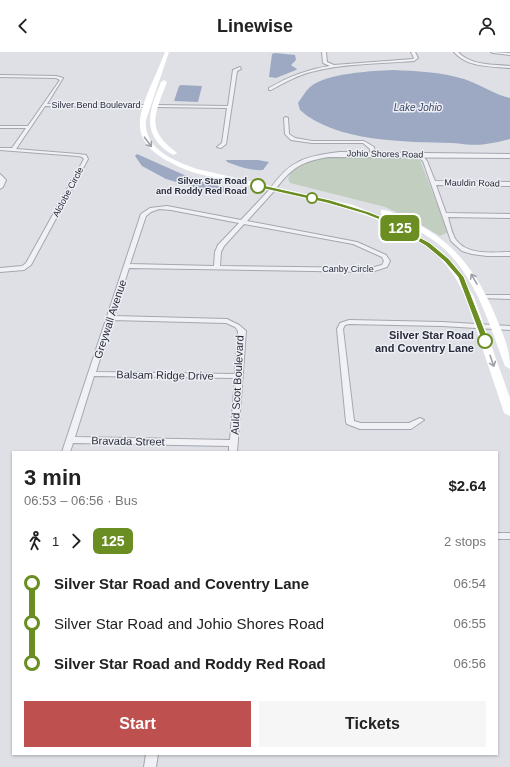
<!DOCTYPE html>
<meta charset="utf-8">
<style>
body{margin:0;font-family:Arial,sans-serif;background:#f6f6f6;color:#222;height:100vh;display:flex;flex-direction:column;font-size:15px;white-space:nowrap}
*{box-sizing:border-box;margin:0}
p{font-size:13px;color:#767676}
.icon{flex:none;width:22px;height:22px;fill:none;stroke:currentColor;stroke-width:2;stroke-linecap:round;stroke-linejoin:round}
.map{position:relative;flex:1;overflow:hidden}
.sheet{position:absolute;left:12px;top:399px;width:486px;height:304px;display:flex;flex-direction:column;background:#fff;border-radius:0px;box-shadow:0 1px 3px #0004}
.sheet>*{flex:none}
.badge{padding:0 8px;border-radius:6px;font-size:14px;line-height:26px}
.map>.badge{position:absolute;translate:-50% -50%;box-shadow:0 0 0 2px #fff}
.legs{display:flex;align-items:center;gap:6px;height:44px;padding:0 12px;font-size:13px}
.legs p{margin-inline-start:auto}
.summary{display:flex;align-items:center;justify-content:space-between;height:68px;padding:0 12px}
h1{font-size:22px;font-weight:700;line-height:30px}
.button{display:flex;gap:8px;margin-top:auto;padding:8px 12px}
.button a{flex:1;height:46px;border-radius:0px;background:#be5150;color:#fff;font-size:16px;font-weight:700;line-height:46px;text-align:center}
.button a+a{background:#f6f6f6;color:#222}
ul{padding:0 12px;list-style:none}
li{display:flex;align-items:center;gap:14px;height:40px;font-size:15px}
li i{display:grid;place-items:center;width:6px;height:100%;margin:0 5px;background:currentColor}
li i::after{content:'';width:10px;height:10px;margin:-5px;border:3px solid;border-radius:50%;background:#fff}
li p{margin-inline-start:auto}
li:first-child i{background:linear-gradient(#0000 50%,currentColor 0)}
li:last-child i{background:linear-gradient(currentColor 50%,#0000 0)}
header{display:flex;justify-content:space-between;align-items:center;height:52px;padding:0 12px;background:#fff;font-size:18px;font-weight:700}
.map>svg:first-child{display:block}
.green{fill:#c2cfc0}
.water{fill:#9da9c2}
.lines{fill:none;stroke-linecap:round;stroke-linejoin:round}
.minor-casing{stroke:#a4a7af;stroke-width:2}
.tertiary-casing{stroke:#a4a7af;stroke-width:2}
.minor{fill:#f1f1f5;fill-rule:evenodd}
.tertiary{fill:#f1f1f5;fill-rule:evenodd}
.secondary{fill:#fff;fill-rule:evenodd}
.oneway{stroke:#9fa0a7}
.line-1{fill:#6b8e23;stroke:#fff}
.stop-1-dot{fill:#fff;stroke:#6b8e23;stroke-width:2}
.labels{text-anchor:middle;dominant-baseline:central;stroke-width:3;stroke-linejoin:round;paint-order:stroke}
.far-street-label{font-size:9px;fill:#292d3b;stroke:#edeff4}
.far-stop-label{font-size:9px;font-weight:bold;fill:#292d3b;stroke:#edeff4;text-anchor:end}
.far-water-label{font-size:10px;font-style:italic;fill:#38476a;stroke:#edeff4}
.street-label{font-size:11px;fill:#292d3b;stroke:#edeff4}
.stop-label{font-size:11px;font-weight:bold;fill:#292d3b;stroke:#edeff4;text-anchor:end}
</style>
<header><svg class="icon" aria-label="back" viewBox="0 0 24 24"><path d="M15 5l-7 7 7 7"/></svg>Linewise<svg class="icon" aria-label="person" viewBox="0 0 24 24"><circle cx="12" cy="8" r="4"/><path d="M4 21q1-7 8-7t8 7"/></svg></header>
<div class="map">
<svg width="510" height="715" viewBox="0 0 510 715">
<rect width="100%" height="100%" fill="#dee0e6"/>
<path class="green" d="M344,104h60l16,4 28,72 -8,4 -27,-16 -28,-13 -95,-24 -2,-4c9,-21 36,-22 56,-23z"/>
<g class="water">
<polygon points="275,1 295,3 296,8 291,13 297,17 296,18 276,26 269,25 272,2"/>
<path d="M393,18c23,1 48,2 71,9 16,5 31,16 46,19v41c-8,2 -16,4 -24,5 -11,2 -22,0 -34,-1 -45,-1 -117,-1 -152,-33l-2,-7c4,-6 7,-11 12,-16 17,-14 61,-16 83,-17z"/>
<polygon points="181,33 202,34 198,50 174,49 179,34"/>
<polygon points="137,102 182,122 206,131 241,139 241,143 193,135 166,127 142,114 135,104"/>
<path d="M226,108h32l11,2 -6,8c-12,1 -25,-4 -36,-8z"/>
</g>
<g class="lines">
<defs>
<g id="minor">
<path d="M322,0h4l1,10 7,3 79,-6 1,-1 -3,-6h4l3,6 -4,3c-35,3 -72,2 -107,12 -12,4 -24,10 -36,17h-2v-2c19,-11 39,-19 61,-22l-7,-3z"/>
<path d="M454,0h4c13,14 35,12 52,14v2c-19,-2 -42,0 -56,-16z"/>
<polygon points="491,0 510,1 510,3 493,1"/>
<polygon points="240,15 241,17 237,19 226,92 221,96 217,95 222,91 227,56 156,55 154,54 156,53 228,54 233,18"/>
<polygon points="0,23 56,24 63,26 47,52 147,53 149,54 147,55 45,54 16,97 78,102 86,103 88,107 31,213 24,218 0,220 0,216 22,214 26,211 84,107 82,105 78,104 0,98 0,96 12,96 26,76 0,76 0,74 28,74 60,28 56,26 0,25"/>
<polygon points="286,65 288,66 289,82 295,86 312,89 364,89 374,95 375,102 371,103 370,97 363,91 312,91 291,88 285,82 284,66"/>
<path d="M417,102h4l6,7 8,20 75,1v4l-74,-1 10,28 64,1v4l-62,-1c2,7 4,17 8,23 12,16 38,12 54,12v4h-23l-15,-2 -10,-3 -11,-10 -28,-80 -6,-5z"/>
<polygon points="0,122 6,128 3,135 0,137"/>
<path d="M273,135l2,1v2l-28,31 110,21 29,13 4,6 -3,6 -16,5 -242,-4 -15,48 113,3 12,6 7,6 -9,121h-8v-6l-156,-3 -3,9h-8l79,-238 9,-6 17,-2 74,14 30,-32zM159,157l12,1 68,13 -21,22 -3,7 -1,14 -84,-2 16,-48 5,-4zM244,172l109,20 29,13 2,4 -2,4 -11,3 -151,-2 1,-14 3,-6zM112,268l114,3 9,4 3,4 -3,43 -139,-2zM94,324l141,2 -5,62 -155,-3z"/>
<polygon points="483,243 510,243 510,247 481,246 480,245"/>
<polygon points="349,268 442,270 510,274 510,278 442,274 349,272 345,273 343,277 354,369 361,371 409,371 420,366 424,368 411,377 360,377 347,372 346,370 337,277 340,271"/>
<rect x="497" y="481" width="13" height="6"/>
<polygon points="146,702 158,702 156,715 144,715"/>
</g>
<path id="tertiary" d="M340,100l170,2v4l-181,-1c-27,4 -38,11 -54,33l-5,-1c20,-29 36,-33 70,-37z"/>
</defs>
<use href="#minor" class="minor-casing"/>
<use href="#tertiary" class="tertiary-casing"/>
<use href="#minor" class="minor"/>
<use href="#tertiary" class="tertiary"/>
<g class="secondary">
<path d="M165,0h4l-23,68c-3,29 28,41 51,49l156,36 52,22 35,23 17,17 17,30 36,101v18l-6,-3c-8,-25 -17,-50 -25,-75 -7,-20 -12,-41 -23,-59 -44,-75 -188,-85 -264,-107 -80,-30 -50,-60 -27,-120z"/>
<path d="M164,28l3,2c-12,32 -22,47 9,70l1,1 -3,2c-6,-2 -11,-7 -15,-11 -17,-20 -6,-41 2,-62z"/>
<path d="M381,158c8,-1 19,6 26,9 47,20 73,57 91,103 7,17 12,28 12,47l-5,-3c-17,-45 -31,-97 -72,-126 -16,-11 -34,-19 -52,-26z"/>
</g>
</g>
<defs><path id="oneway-shaft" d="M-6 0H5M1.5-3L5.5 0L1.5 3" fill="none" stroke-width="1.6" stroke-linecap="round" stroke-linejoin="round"/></defs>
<g class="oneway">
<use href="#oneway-shaft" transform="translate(148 90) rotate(53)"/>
<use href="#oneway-shaft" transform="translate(474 227) rotate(-120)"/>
<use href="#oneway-shaft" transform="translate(492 309) rotate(71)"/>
</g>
<polygon class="line-1" points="258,132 330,148 369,160 389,168 430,191 449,207 464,225 489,289 485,291 482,289 458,225 444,209 426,194 385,170 365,162 327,151 256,135"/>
<g class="stop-1-dot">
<circle cx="258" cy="134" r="7"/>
<circle cx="312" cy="146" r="5"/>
<circle cx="485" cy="289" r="7"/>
</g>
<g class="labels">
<g class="far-street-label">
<text x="96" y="53">Silver Bend Boulevard</text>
<text transform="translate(385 102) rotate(1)">Johio Shores Road</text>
<text transform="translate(472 131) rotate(1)">Mauldin Road</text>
<text transform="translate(68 140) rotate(-62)">Alclobe Circle</text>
<text x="348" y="217">Canby Circle</text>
</g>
<g class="far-stop-label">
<text x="247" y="129">Silver Star Road<tspan x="247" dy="10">and Roddy Red Road</tspan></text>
</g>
<g class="far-water-label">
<text x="418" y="55">Lake Johio</text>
</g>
<g class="street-label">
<text transform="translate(110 267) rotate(-72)">Greywall Avenue</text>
<text transform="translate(165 323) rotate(1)">Balsam Ridge Drive</text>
<text transform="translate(237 333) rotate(-87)">Auld Scot Boulevard</text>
<text transform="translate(128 389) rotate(1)">Bravada Street</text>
</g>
<g class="stop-label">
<text x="474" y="283">Silver Star Road<tspan x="474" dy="13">and Coventry Lane</tspan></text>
</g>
</g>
</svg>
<b class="badge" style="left:400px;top:176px;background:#6b8e23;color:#fff">125</b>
<section class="sheet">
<div class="summary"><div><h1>3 min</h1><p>06:53 – 06:56 · Bus</p></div><b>$2.64</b></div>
<div class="legs"><svg class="icon" aria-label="walk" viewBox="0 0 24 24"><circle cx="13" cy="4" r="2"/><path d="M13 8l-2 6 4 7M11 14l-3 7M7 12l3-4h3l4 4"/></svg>1<svg class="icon" aria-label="forward" viewBox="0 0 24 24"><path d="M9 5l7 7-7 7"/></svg><b class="badge" style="background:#6b8e23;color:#fff">125</b><p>2 stops</p></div>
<ul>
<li><i style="color:#6b8e23"></i><b>Silver Star Road and Coventry Lane</b><p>06:54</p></li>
<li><i style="color:#6b8e23"></i><span>Silver Star Road and Johio Shores Road</span><p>06:55</p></li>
<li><i style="color:#6b8e23"></i><b>Silver Star Road and Roddy Red Road</b><p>06:56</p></li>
</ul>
<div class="button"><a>Start</a><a>Tickets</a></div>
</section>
</div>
